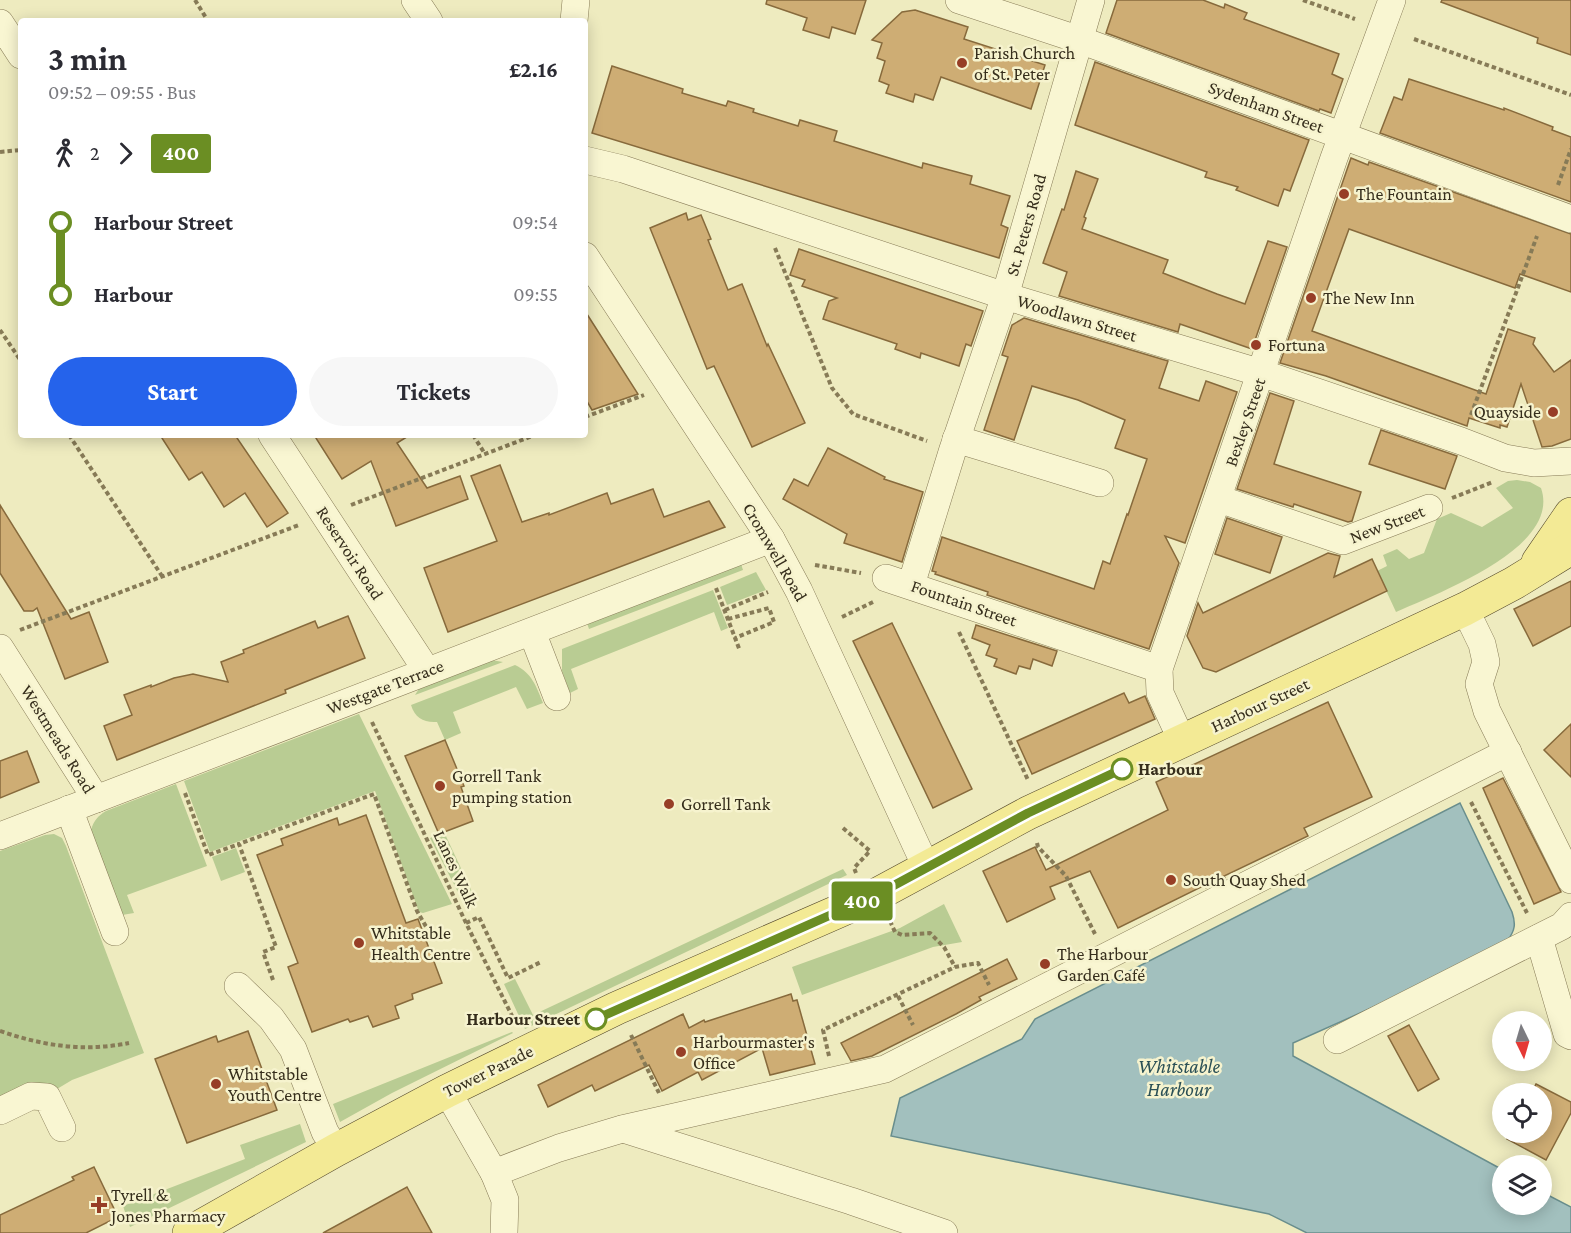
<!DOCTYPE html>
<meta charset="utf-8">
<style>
body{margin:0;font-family:"Crimson Pro",serif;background:#f7f7f7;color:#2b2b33;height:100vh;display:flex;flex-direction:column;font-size:22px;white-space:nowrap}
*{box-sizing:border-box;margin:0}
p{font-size:20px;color:#7c7c81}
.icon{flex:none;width:33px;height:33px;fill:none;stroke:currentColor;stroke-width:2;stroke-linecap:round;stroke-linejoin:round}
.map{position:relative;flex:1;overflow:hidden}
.sheet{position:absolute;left:18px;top:18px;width:570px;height:420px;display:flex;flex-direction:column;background:#fff;border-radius:6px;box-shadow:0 3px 15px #0003}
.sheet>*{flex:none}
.badge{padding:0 12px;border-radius:4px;font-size:21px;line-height:39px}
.needle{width:39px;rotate:175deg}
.controls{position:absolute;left:1492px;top:1011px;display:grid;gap:12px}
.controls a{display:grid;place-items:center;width:60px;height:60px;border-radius:50%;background:#fff;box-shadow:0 3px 15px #0003;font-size:30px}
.map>.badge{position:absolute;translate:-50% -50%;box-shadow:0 0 0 3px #fff}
.legs{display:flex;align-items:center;gap:9px;height:66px;padding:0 30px;font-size:20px}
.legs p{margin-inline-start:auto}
.headline{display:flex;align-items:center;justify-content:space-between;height:102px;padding:0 30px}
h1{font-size:33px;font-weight:700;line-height:45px}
.cta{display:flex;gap:12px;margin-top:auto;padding:12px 30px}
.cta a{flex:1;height:69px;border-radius:36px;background:#2563eb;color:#fff;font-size:24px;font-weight:700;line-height:69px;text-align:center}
.cta a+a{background:#f7f7f7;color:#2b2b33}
ul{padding:0 30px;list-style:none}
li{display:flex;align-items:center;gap:21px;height:72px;font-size:22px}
li i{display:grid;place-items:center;width:9px;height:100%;margin:0 8px;background:currentColor}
li i::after{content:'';width:15px;height:15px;margin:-8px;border:4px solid;border-radius:50%;background:#fff}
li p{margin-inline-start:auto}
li:first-child i{background:linear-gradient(#0000 50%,currentColor 0)}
li:last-child i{background:linear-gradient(currentColor 50%,#0000 0)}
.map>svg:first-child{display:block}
.green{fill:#b9cc93}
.water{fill:#a2c0be;stroke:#698e8d;stroke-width:1.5}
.building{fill:#cead74;stroke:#876a3c;stroke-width:1.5}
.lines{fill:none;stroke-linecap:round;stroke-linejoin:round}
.minor-casing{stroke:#877b57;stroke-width:28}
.major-casing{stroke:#54482c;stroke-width:34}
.path{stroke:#877b57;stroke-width:4;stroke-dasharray:4.5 3;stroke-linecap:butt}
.minor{stroke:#f9f6d2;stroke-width:27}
.major{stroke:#f3ea95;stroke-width:33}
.line-1-casing{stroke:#fff;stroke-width:14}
.line-1{stroke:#6b8e23;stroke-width:9}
.poi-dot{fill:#973e26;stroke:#f6f3ce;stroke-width:2}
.stop-1-dot{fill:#fff;stroke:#6b8e23;stroke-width:3}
.labels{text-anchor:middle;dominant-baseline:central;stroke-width:5;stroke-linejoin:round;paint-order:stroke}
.poi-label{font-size:18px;fill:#362e1c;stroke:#f6f3ce;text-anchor:start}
.street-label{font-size:18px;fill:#362e1c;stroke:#f6f3ce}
.stop-label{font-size:18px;font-weight:bold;fill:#362e1c;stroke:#f6f3ce;text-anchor:start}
.water-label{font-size:20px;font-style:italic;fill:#2b5056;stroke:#f6f3ce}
</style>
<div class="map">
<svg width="1571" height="1233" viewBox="0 0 1571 1233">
<rect width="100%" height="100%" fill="#eeebbf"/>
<g class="green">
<path d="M1517,480l13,2 11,6c21,60 -104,105 -145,124l-19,-41 10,-5 -4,-11 14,-6 12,10 15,-6 13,-34 14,-6 31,14 31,-19 -17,-20 12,-7z"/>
<polygon points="741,564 743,570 589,629 587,623"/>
<polygon points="756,572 766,590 727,605 720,587"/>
<polygon points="713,590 728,628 721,631 714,612 571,669 578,689 570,693 562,671 562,649"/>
<polygon points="491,660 503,662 415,695 420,687"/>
<path d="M515,665c17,8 21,21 28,38l-16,6 -11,-22 -63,25 8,21 -16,7 -8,-18c-13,1 -22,-4 -26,-17z"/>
<polygon points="359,714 452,904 423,913 419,912 375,791 210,852 184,781"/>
<path d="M176,784l31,82 -80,29 7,18 -12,2 -31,-85c3,-10 7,-14 15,-19z"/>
<polygon points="444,832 473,894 462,900 430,838"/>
<polygon points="54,834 62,838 66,846 144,1053 72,1080 57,1089 0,1101 0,851 45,835"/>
<polygon points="236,848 245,872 221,881 212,857"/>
<polygon points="843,869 847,875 525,1029 504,984 515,979 533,1015"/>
<polygon points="944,904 962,942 933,947 802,995 792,967 900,928"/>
<polygon points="512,1032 513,1033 392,1093 340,1122 333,1104"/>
<polygon points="300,1124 306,1142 130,1227 123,1206 245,1159 240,1145"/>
</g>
<path class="water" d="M1460,803l52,109c4,12 3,18 -4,28l-112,57 -103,46v13l210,114v34h39v-12l29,15v26h-264l-38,-19 -378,-78 9,-38 122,-59 13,-20z"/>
<g class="building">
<polygon points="767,0 866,0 855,34 832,27 829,38 803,30 807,18 766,4"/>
<polygon points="1117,0 1203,0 1224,8 1225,4 1247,13 1244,19 1339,54 1332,74 1343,79 1331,113 1320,109 1319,111 1106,33"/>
<polygon points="1442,0 1571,0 1571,55 1537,43 1538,38 1441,2"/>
<polygon points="915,10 968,27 964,39 1045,65 1031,109 941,77 933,100 915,94 913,102 886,93 889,85 879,81 885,61 877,58 882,43 872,40 902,12"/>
<polygon points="1095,62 1309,140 1290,191 1284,189 1278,206 1236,190 1238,187 1205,177 1207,172 1075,125"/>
<polygon points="612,66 683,89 682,93 726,106 728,101 754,109 753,112 798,126 800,120 837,131 834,141 886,157 922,168 923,163 972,176 970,184 1010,196 1001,225 1008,228 999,258 592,133"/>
<polygon points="1409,79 1504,110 1504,108 1553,127 1552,130 1571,137 1571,202 1380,133 1394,97 1402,100"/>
<polygon points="1351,158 1368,165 1369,162 1571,234 1571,292 1520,274 1515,288 1349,229 1312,331 1486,394 1508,329 1535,338 1533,344 1554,372 1571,360 1571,439 1552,446 1542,447 1521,384 1507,427 1500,425 1500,428 1469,418 1467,426 1326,376 1280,363"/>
<polygon points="1076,171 1098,179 1084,217 1086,218 1082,229 1168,260 1163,273 1217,294 1245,304 1268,241 1287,247 1252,349 1180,324 1178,332 1059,296 1067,272 1043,263 1062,209 1064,210"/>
<polygon points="686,213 688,220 701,215 711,239 708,240 728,290 742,284 767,346 768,344 805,423 752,447 714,366 707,369 650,228"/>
<polygon points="799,249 983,311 971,346 966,344 959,366 921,353 920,358 895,349 897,344 823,319 829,301 837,298 802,286 805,280 790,275"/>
<polygon points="585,311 638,394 592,410 585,398"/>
<polygon points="1024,318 1168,361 1159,388 1199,401 1206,381 1237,392 1185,543 1165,536 1179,563 1149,649 987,595 988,592 935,574 936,572 932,571 942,537 1094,589 1103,561 1110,564 1127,514 1128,515 1147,459 1115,448 1125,420 1078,400 1032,386 1014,440 984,430 1008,357 1002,355 1012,325"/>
<polygon points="1270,393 1294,401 1274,464 1361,492 1352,521 1348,522 1294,504 1293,507 1237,489"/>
<polygon points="1381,430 1457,456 1445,489 1369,464"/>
<polygon points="160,435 235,435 288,513 267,527 245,493 224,507 202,472 189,480"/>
<polygon points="314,435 410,435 397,443 427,488 460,476 468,499 396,526 371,461 342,479"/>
<polygon points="828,448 885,477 884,479 923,492 902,562 844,543 847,534 783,499 794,479 808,486"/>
<polygon points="500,465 522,522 549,513 549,515 607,493 611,504 653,489 664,517 709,501 725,527 448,632 424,568 497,541 471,476"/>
<polygon points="0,505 71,619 89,612 108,662 65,679 37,608 33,611 24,611 0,573"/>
<polygon points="1227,518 1282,537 1270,573 1215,554"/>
<polygon points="1328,553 1340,556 1334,577 1372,559 1387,591 1216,672 1203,668 1187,636 1198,603 1203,613"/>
<polygon points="1571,581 1571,626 1533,646 1514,609"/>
<polygon points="348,616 365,658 285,690 286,693 117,760 104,726 132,715 124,695 151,685 151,687 174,678 193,674 228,682 221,662 244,653 243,650 315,621 318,628"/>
<polygon points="892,623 972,789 933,808 853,641"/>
<polygon points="976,625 1057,651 1052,666 1033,659 1030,669 1019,666 1016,674 994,666 997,659 986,655 990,645 972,638"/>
<polygon points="1124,693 1129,703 1145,696 1155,719 1032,774 1017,741"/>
<polygon points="1328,702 1372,797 1304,828 1308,836 1224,876 1225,878 1206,888 1205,885 1118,928 1090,871 1050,887 1055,899 1007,922 983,871 1035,847 1046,870 1168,810 1156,782"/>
<polygon points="1571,724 1571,777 1544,750"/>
<polygon points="445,740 464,786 461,787 473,821 439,834 405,756"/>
<polygon points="27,751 39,782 0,798 0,761"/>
<polygon points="1503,778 1561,892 1534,904 1483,788"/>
<polygon points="366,815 406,923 418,919 442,983 412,994 413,999 395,1006 399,1018 373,1027 368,1016 350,1022 348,1019 312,1032 288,967 298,963 257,855 283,845 281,839 337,818 339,825"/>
<polygon points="1007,959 1017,979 979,997 981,1000 956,1014 872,1056 851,1061 841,1043"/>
<polygon points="791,994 793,1001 797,1000 815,1064 770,1075 762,1048 702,1080 698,1072 662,1091 649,1065 595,1091 592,1085 548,1107 538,1085 683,1014 689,1028 704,1020 705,1022"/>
<polygon points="1409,1025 1439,1079 1418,1091 1388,1036"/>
<polygon points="248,1031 277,1110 187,1143 155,1059 216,1036 218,1042"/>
<polygon points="1536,1084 1571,1102 1571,1113 1546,1160 1507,1139 1511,1132 1542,1132 1542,1094 1531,1094"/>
<polygon points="94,1167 118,1217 86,1233 0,1233 0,1215 74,1180 72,1177"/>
<polygon points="407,1187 432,1233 323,1233"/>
</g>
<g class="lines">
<defs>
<g id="minor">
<polyline points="415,0 429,21"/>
<polyline points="959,0 1080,40 1571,219"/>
<polyline points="574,21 576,0"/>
<polyline points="0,23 21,55"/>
<polyline points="585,160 623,169 1005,296 1261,373 1461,441 1505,458 1534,463 1571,461"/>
<polyline points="585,256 771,539 799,591 927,869"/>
<polyline points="272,435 427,671"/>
<polyline points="956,439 1100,483"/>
<polyline points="1219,499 1343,541 1429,508"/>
<polyline points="886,578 1159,669"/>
<polyline points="911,585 953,449 1005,296 1091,0"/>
<polyline points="1465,609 1482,644 1486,662 1479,684 1487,711 1571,880"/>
<polyline points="532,632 557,697"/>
<polyline points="0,648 96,799"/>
<polyline points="1182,741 1160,693 1159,669 1334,158 1392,0"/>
<polyline points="69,809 115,932"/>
<polyline points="0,836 771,539"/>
<polyline points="1539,938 1567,1034 1571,1036"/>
<polyline points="238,986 271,1018 293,1049 325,1132 336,1150"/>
<polyline points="1337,1040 1562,926 1571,916"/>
<polyline points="447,1091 494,1173 505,1200 504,1233"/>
<polyline points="0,1111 31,1096 47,1097 62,1128"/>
<polyline points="623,1129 851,1201 944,1233"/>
<polyline points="494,1173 559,1148 622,1129 885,1069 1508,752"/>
</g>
<g id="major">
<polyline points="1538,562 1571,514"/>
<polyline points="189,1233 336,1150 447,1091 617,1008 878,894 1028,813 1465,609 1514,583 1571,548"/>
</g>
</defs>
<use href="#minor" class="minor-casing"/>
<use href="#major" class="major-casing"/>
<g class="path">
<polyline points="195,0 208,21"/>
<polyline points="1303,0 1355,19"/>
<polyline points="1414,39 1571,95"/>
<polyline points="0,152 21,150"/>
<polyline points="1558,185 1571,149"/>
<polyline points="775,248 832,388 853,414 927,441"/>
<polyline points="0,330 21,361"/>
<polyline points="1471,415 1537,236"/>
<polyline points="585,417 644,395"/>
<polyline points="69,435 162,576"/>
<polyline points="473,435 485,454"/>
<polyline points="1452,498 1493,482"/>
<polyline points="351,505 535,435"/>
<polyline points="815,565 861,573"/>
<polyline points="716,588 740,651"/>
<polyline points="725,610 768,592"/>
<polyline points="842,617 873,602"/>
<polyline points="728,619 769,608 774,622 735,638"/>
<polyline points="20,630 299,525"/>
<polyline points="959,632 1028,780"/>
<polyline points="372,722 466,923 516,1024"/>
<polyline points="185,793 208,855 239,844"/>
<polyline points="1471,802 1527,913"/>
<polyline points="843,828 870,851 854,868 856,873"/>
<polyline points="1037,843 1038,847 1066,876 1095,934"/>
<polyline points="890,921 895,932 902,935 930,933 944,947 955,967"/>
<polyline points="466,923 479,917 508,978 541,962"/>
<polyline points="273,980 263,952 276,947 239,844 374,794 417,911 435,942"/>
<polyline points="898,996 913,1025"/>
<path d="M0,1031c44,15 84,21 129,12"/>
<polyline points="631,1035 659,1093"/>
<polyline points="829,1056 823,1030 955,967 978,963 989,985"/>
</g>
<use href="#minor" class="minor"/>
<use href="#major" class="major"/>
</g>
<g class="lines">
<defs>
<polyline id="line-1" points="596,1019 878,894 1028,813 1122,769"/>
</defs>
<use href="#line-1" class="line-1-casing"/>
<use href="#line-1" class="line-1"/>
</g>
<g class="poi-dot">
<circle cx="962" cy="63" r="6"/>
<circle cx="1344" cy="194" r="6"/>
<circle cx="1311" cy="298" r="6"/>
<circle cx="1256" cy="345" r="6"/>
<circle cx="1553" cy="412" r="6"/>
<circle cx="440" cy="786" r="6"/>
<circle cx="669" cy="804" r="6"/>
<circle cx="1171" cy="880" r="6"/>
<circle cx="359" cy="943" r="6"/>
<circle cx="1045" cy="964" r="6"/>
<circle cx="681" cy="1052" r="6"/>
<circle cx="216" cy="1084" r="6"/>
<path d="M96 1196h6v6h6v6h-6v6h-6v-6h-6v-6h6z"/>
</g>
<g class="stop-1-dot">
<circle cx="1122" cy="769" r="10"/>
<circle cx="596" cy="1019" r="10"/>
</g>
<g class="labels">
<g class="poi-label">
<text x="974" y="53">Parish Church<tspan x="974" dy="21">of St. Peter</tspan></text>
<text x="1356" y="194">The Fountain</text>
<text x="1323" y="298">The New Inn</text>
<text x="1268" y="345">Fortuna</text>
<text x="1541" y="412" text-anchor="end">Quayside</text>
<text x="452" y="776">Gorrell Tank<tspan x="452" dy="21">pumping station</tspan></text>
<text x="681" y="804">Gorrell Tank</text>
<text x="1183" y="880">South Quay Shed</text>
<text x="371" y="933">Whitstable<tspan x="371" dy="21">Health Centre</tspan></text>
<text x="1057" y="954">The Harbour<tspan x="1057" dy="21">Garden Café</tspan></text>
<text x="693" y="1042">Harbourmaster's<tspan x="693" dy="21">Office</tspan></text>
<text x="228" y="1074">Whitstable<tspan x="228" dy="21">Youth Centre</tspan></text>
<text x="111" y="1195">Tyrell &amp;<tspan x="111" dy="21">Jones Pharmacy</tspan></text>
</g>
<g class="street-label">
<text transform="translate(1266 107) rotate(20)">Sydenham Street</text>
<text transform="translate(1026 225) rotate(-74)">St. Peters Road</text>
<text transform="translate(1077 318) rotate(17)">Woodlawn Street</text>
<text transform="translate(1245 422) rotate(-71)">Bexley Street</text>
<text transform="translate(1387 524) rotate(-21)">New Street</text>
<text transform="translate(775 552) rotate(60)">Cromwell Road</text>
<text transform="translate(350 553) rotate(57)">Reservoir Road</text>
<text transform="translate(964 603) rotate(19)">Fountain Street</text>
<text transform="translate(385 687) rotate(-21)">Westgate Terrace</text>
<text transform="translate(1260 705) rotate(-25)">Harbour Street</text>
<text transform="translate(58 739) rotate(58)">Westmeads Road</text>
<text transform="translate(456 869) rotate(65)">Lanes Walk</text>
<text transform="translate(488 1071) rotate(-26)">Tower Parade</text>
</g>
<g class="stop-label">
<text x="1138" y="769">Harbour</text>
<text x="580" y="1019" text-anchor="end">Harbour Street</text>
</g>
<g class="water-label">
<text x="1179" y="1066">Whitstable<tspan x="1179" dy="23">Harbour</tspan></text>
</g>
</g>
</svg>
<div class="controls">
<a><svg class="needle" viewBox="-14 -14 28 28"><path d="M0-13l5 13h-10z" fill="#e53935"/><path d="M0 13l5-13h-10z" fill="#7c7c81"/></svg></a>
<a><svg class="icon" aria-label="locate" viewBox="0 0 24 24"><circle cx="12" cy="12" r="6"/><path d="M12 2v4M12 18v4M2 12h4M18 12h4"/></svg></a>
<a><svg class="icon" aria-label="layers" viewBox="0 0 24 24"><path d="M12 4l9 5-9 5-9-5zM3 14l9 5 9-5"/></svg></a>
</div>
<b class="badge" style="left:862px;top:901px;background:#6b8e23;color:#fff">400</b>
<section class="sheet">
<div class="headline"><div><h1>3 min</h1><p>09:52 – 09:55 · Bus</p></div><b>£2.16</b></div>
<div class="legs"><svg class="icon" aria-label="walk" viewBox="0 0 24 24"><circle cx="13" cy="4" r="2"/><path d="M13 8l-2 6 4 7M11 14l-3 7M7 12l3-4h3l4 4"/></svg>2<svg class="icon" aria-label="forward" viewBox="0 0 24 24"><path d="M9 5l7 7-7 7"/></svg><b class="badge" style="background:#6b8e23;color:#fff">400</b></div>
<ul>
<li><i style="color:#6b8e23"></i><b>Harbour Street</b><p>09:54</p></li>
<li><i style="color:#6b8e23"></i><b>Harbour</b><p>09:55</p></li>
</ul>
<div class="cta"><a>Start</a><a>Tickets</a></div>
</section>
</div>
